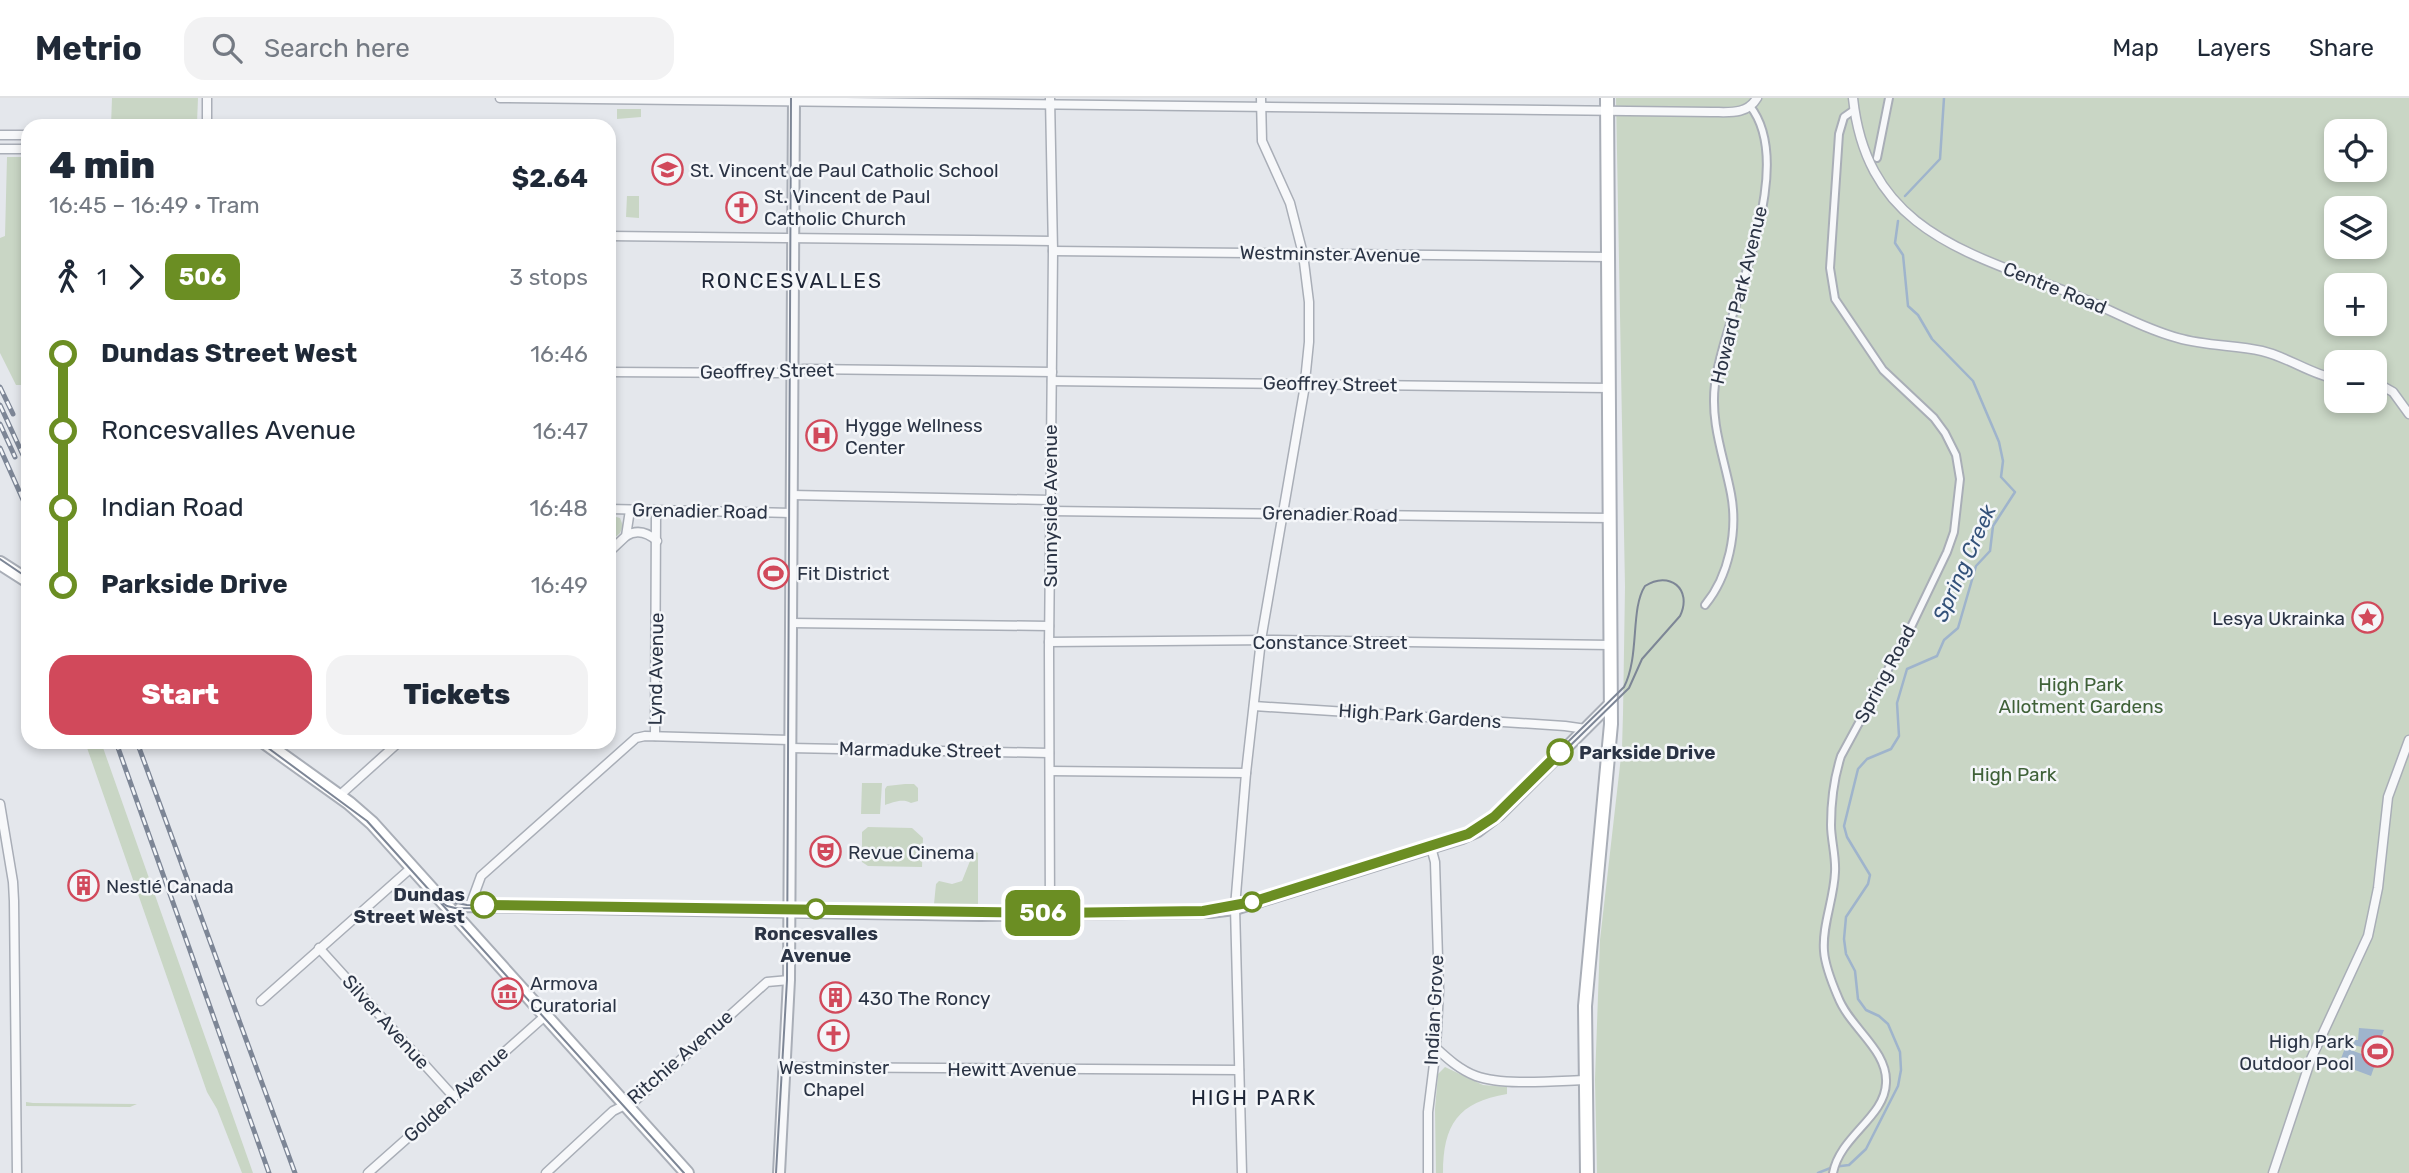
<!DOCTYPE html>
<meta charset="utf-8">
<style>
body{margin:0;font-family:Rubik,sans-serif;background:#f2f2f3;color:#1f2937;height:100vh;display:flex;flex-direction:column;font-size:26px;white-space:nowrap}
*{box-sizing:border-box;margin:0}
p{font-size:23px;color:#747a83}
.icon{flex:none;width:38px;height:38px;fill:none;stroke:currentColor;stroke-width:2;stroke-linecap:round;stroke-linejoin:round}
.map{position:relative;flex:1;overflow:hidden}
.sheet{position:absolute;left:21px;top:21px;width:595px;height:630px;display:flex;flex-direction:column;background:#fff;border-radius:21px;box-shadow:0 4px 10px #0003}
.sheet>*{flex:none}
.badge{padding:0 14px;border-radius:10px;font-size:24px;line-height:46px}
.buttons{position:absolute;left:2324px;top:21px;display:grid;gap:14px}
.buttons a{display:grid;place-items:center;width:63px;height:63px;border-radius:14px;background:#fff;box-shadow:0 4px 10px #0003;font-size:35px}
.map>.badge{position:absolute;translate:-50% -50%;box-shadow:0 0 0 4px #fff}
.legs{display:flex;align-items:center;gap:10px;height:77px;padding:0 28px;font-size:23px}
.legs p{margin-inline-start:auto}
.overview{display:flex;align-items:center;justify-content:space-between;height:119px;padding:0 28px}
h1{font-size:38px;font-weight:800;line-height:52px}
.cta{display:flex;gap:14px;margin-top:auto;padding:14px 28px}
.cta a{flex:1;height:80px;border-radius:21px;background:#d1495b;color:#fff;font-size:28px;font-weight:800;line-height:80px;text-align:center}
.cta a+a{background:#f2f2f3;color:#1f2937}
ul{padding:0 28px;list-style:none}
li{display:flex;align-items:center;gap:24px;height:77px;font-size:26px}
li i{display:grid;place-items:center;width:10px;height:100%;margin:0 9px;background:currentColor}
li i::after{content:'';width:18px;height:18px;margin:-9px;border:5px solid;border-radius:50%;background:#fff}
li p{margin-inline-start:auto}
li:first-child i{background:linear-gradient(#0000 50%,currentColor 0)}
li:last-child i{background:linear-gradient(currentColor 50%,#0000 0)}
header{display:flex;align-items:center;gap:42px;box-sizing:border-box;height:98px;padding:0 35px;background:#fff;border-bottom:2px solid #e0e1e3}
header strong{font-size:33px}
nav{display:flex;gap:38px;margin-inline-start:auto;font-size:24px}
.search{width:490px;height:63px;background:#f2f2f3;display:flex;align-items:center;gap:18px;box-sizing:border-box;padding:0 24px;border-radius:21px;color:#747a83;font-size:26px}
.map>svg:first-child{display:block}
.green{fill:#c9d6c5;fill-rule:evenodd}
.water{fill:#9fb4cc}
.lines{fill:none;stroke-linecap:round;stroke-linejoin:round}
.stream{stroke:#9fb4cc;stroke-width:2.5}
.pedestrian-casing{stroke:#a9aeb7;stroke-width:10}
.minor-casing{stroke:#a9aeb7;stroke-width:11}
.tertiary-casing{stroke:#a9aeb7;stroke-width:14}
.secondary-casing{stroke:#a9aeb7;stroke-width:16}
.pedestrian{stroke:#f7f8fa;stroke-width:6}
.minor{stroke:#f7f8fa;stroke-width:8}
.tertiary{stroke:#f7f8fa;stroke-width:10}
.secondary{stroke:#fff;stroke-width:12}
.tram{stroke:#7d8696;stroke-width:2}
.rail-casing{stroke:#7d8696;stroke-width:5}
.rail{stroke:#f4f6f9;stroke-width:2.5;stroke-dasharray:8;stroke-linecap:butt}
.line-1-casing{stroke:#fff;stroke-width:16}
.line-1{stroke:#6b8e23;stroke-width:10}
.stop-1-dot{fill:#fff;stroke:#6b8e23;stroke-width:3.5}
.labels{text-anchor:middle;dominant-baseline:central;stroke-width:5;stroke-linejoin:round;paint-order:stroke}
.poi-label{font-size:19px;fill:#2b3445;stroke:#f4f6f9;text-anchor:start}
.street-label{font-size:19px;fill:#2b3445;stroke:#f4f6f9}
.park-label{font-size:19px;fill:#3f6138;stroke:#f4f6f9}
.stop-label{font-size:19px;font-weight:bold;fill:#2b3445;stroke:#f4f6f9;text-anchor:start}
.neighbourhood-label{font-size:21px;letter-spacing:2px;fill:#1d2536;stroke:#f4f6f9}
.water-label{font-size:21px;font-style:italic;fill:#34527a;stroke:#f4f6f9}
</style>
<header>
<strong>Metrio</strong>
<div class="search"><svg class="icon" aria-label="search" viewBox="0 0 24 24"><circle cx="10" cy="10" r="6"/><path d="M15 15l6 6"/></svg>Search here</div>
<nav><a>Map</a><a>Layers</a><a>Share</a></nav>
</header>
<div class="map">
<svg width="2409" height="1075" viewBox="0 0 2409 1075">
<rect width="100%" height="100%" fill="#e4e7ec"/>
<g class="green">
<polygon points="112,0 198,0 197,25 194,28 111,28"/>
<path d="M1616,0h793v1075h-812l-2,-93 5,-140 22,-192 1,-34 2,-127zM2336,33h39v39h-39zM2336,110h39v39h-39zM2336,187h39v39h-39zM2336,264h39v39h-39z"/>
<polygon points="617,11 641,11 641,19 617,21"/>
<polygon points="7,59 28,59 28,287 16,287 0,255 0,140 5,138"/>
<polygon points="627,98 639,98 639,120 626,119"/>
<polygon points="609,417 620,420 623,428 620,435 609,445"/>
<polygon points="85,644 101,644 253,1075 242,1075 217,1011 207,994"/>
<polygon points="862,685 882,685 880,716 861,716"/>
<path d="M905,686h9l4,4v13l-7,2c-9,-5 -19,0 -26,2v-16l2,-3z"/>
<polygon points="868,729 912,730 923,740 922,769 868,768 862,764 862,734"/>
<polygon points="974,753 978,755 978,807 934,806 936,786 939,783 952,786 962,783"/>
<path d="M1445,969l38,18 24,2v7c-49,8 -64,31 -64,79h-7l-1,-64 3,-35z"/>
<polygon points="26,1004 33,1005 137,1006 130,1009 26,1008"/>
</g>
<polygon class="water" points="2359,930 2384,932 2381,940 2388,953 2384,961 2378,958 2371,978 2339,966 2345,950 2370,959 2362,949 2353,947 2355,942 2358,942"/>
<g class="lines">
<g class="stream">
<polyline points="1905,98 1940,61 1944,0"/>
<polyline points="1818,1075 1833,1069 1849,1067 1866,1051 1898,988 1901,972 1900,954 1888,926 1879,918 1866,912 1858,901 1855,873 1846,856 1844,841 1846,819 1868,786 1870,777 1847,739 1844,728 1858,671 1867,661 1891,651 1899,638 1897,605 1907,571 1937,558 1944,542 1958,530 1976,468 1990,453 1993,428 2015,394 2001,379 2003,363 1999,344 1973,283 1932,241 1918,217 1908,208 1903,157 1895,145 1898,123"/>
</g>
<defs>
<g id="pedestrian">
<polyline points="1877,60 1889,0"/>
<path d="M1705,507c24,-29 33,-74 26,-111 -7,-37 -21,-71 -16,-110 9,-71 85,-215 35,-278"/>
<path d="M1833,1075c7,-37 52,-56 53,-90 2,-33 -36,-55 -48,-86 -6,-14 -13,-31 -14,-46 -2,-26 10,-52 11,-79 1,-16 -4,-32 -4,-47 0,-23 3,-47 10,-69l70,-129 36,-75 7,-20 6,-53 -4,-24 -11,-22 -11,-15 -51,-48 -48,-71 -5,-31 9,-134 5,-17 10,-7"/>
</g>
<g id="minor">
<path d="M500,0l1212,14c17,0 35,3 45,-14"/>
<polyline points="1050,0 1053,153 1049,552 1050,817"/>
<path d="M1853,0c14,131 112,154 217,195 36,14 71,35 108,45 28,8 56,7 84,13 26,6 48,23 74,28"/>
<polyline points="207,28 207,0"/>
<polyline points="0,37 24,37 28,41"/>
<polyline points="0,51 22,51 28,47"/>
<polyline points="609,138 1052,143"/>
<polyline points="1053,153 1608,159"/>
<polyline points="609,274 777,275 804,271 1052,274"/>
<polyline points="1052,283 1609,290"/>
<polyline points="2375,284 2393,294 2409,316"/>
<polyline points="791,397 1050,402"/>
<polyline points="609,411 791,415"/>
<polyline points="1050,413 1610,420"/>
<path d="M626,438c11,-7 21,-4 31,5"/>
<polyline points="609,454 626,438 630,412"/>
<polyline points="791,525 1049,528"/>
<polyline points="1049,544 1273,542 1611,547"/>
<polyline points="1254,608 1565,628 1586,631"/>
<polyline points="655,638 656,413"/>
<polyline points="790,650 1049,655"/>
<polyline points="1050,673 1246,675"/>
<polyline points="339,698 399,644"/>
<polyline points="0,706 13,784 14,803 17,1075"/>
<polyline points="470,808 481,778 636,640 645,638 790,642"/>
<polyline points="319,850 453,998"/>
<polyline points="261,903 411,770"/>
<path d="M1436,950c12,11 24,22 40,28 27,10 80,5 110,4"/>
<polyline points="785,969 1239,972"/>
<polyline points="368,1075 545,918"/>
<polyline points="546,1075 613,1013 637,1001 767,884 789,882"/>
<polyline points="1242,1075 1235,809 1246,675 1261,542 1304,293 1309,244 1309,204 1303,156 1290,105 1262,43 1261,0"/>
<polyline points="1428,1075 1428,1014 1436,950 1439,892 1435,764 1431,749"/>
<polyline points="2273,1075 2311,961 2368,838 2378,790 2388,699 2409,642"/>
</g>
<g id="tertiary">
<polyline points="455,816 463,808 980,817 1210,814 1235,811 1462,740 1478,733 1499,717 1611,605"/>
<polyline points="779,1075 789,882 794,0"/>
</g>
<g id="secondary">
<polyline points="0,465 28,483"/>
<polyline points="264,644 349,705 372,725 687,1075"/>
<polyline points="1587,1075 1585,908 1611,626 1607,0"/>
</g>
</defs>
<use href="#pedestrian" class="pedestrian-casing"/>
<use href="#minor" class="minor-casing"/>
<use href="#tertiary" class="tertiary-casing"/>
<use href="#secondary" class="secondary-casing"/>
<use href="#pedestrian" class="pedestrian"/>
<use href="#minor" class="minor"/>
<use href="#tertiary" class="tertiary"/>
<use href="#secondary" class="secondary"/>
<g class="tram">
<polyline points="0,461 28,480"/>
<polyline points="260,644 367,723 684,1075"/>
<path d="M434,792l18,12 15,3 583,8 153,-2 32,-4 226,-71 21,-10 142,-139c16,-31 6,-78 21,-101 24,-16 48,3 35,30l-38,43 -13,29 -145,142 -29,13 -210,66 -32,5 -172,3 -586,-9 -8,-2 -9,-6"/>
<polyline points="776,1075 787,882 791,0"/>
</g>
<defs>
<g id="rail">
<polyline points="0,289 13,316"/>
<polyline points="0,307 28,368"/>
<polyline points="0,326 15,359"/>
<polyline points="0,350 28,413"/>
<polyline points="116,644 269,1075"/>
<polyline points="137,644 295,1075"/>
</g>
</defs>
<use href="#rail" class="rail-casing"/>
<use href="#rail" class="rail"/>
</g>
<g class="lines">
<defs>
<polyline id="line-1" points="484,807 1050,815 1203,813 1252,804 1468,736 1494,719 1560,654"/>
</defs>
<use href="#line-1" class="line-1-casing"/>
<use href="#line-1" class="line-1"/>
</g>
<defs>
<symbol id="school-ring" viewBox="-11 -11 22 22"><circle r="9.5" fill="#f4f6f9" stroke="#d1495b" stroke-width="1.5"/><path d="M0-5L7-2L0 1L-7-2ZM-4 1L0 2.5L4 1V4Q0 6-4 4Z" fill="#d1495b"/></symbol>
<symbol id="church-ring" viewBox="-11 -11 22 22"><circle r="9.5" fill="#f4f6f9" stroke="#d1495b" stroke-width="1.5"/><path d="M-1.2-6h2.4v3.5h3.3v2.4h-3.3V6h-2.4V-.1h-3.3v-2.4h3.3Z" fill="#d1495b"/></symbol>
<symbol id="hospital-ring" viewBox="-11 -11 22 22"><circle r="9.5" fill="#f4f6f9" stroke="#d1495b" stroke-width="1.5"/><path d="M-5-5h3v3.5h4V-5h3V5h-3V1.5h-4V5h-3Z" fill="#d1495b"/></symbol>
<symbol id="stadium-ring" viewBox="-11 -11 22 22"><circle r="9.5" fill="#f4f6f9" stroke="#d1495b" stroke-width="1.5"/><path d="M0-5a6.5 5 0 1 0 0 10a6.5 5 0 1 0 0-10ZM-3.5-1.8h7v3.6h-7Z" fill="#d1495b"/></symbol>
<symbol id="sight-ring" viewBox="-11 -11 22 22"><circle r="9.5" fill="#f4f6f9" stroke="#d1495b" stroke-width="1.5"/><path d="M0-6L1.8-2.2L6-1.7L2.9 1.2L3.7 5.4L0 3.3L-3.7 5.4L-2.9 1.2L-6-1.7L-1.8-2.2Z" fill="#d1495b"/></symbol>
<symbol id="theatre-ring" viewBox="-11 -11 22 22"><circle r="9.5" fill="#f4f6f9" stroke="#d1495b" stroke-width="1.5"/><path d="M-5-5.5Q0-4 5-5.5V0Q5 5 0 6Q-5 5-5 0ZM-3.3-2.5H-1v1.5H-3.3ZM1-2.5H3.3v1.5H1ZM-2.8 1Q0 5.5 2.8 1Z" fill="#d1495b"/></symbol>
<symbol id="building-ring" viewBox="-11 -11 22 22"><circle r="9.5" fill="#f4f6f9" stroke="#d1495b" stroke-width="1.5"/><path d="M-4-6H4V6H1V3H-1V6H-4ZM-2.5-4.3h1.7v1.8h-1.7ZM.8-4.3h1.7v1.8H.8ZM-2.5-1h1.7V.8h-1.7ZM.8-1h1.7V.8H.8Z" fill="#d1495b"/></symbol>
<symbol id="museum-ring" viewBox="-11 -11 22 22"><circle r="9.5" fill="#f4f6f9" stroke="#d1495b" stroke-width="1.5"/><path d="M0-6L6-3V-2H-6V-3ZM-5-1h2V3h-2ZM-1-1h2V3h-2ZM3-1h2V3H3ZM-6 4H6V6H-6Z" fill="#d1495b"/></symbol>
</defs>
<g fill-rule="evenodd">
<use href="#school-ring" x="650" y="54" width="35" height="35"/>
<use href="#church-ring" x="724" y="92" width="35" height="35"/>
<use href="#hospital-ring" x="804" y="320" width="35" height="35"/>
<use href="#stadium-ring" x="756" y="458" width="35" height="35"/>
<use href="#sight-ring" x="2350" y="502" width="35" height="35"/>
<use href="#theatre-ring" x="808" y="736" width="35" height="35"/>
<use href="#building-ring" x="66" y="770" width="35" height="35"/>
<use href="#museum-ring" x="490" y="878" width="35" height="35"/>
<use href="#building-ring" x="818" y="882" width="35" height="35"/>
<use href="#church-ring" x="816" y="920" width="35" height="35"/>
<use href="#stadium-ring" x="2360" y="936" width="35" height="35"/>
</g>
<g class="stop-1-dot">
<circle cx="1560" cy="654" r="12"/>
<circle cx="1252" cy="804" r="9"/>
<circle cx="484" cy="807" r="12"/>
<circle cx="816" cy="811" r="9"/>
</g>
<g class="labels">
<g class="poi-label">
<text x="690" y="72">St. Vincent de Paul Catholic School</text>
<text x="764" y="98">St. Vincent de Paul<tspan x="764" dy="22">Catholic Church</tspan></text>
<text x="845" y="327">Hygge Wellness<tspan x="845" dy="22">Center</tspan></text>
<text x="797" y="475">Fit District</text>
<text x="2345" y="520" text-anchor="end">Lesya Ukrainka</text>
<text x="848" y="754">Revue Cinema</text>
<text x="106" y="788">Nestlé Canada</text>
<text x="530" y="885">Armova<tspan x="530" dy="22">Curatorial</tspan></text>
<text x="858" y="900">430 The Roncy</text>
<text x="2354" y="943" text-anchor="end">High Park<tspan x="2354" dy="22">Outdoor Pool</tspan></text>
<text x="834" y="969" text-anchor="middle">Westminster<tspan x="834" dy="22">Chapel</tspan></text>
</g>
<g class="street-label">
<text transform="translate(1330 156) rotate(1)">Westminster Avenue</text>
<text transform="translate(2055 190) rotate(22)">Centre Road</text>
<text transform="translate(1739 197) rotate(-76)">Howard Park Avenue</text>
<text transform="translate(767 273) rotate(-1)">Geoffrey Street</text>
<text transform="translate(1330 286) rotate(1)">Geoffrey Street</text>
<text transform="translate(1050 408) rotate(-90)">Sunnyside Avenue</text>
<text transform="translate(700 413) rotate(1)">Grenadier Road</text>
<text transform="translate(1330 416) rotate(1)">Grenadier Road</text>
<text x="1330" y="544">Constance Street</text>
<text transform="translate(656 571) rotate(-89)">Lynd Avenue</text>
<text transform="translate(1885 576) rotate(-62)">Spring Road</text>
<text transform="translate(1420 618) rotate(4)">High Park Gardens</text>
<text transform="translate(920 652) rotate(1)">Marmaduke Street</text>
<text transform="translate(1434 912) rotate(-87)">Indian Grove</text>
<text transform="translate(386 924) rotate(48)">Silver Avenue</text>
<text transform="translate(680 959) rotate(-41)">Ritchie Avenue</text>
<text x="1012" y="971">Hewitt Avenue</text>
<text transform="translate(456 996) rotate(-42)">Golden Avenue</text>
</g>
<g class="park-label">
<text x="2081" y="586">High Park<tspan x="2081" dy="22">Allotment Gardens</tspan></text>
<text x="2014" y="676">High Park</text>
</g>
<g class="stop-label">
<text x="1579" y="654">Parkside Drive</text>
<text x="465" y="796" text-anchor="end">Dundas<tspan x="465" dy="22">Street West</tspan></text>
<text x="816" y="835" text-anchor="middle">Roncesvalles<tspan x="816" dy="22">Avenue</tspan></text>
</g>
<g class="neighbourhood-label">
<text x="792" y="182">RONCESVALLES</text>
<text x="1254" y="999">HIGH PARK</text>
</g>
<g class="water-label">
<text transform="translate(1964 465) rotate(-66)">Spring Creek</text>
</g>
</g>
</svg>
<div class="buttons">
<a><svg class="icon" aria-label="locate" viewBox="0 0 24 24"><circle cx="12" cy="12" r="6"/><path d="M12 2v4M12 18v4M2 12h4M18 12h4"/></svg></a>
<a><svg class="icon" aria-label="layers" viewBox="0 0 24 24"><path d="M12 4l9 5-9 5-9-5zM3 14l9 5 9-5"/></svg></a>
<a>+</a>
<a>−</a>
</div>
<b class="badge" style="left:1043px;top:815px;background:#6b8e23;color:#fff">506</b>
<section class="sheet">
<div class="overview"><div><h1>4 min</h1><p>16:45 – 16:49 · Tram</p></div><b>$2.64</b></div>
<div class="legs"><svg class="icon" aria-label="walk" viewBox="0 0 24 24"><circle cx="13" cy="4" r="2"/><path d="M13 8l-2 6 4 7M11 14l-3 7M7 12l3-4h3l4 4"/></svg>1<svg class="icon" aria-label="forward" viewBox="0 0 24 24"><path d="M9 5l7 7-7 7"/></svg><b class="badge" style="background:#6b8e23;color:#fff">506</b><p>3 stops</p></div>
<ul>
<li><i style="color:#6b8e23"></i><b>Dundas Street West</b><p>16:46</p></li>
<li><i style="color:#6b8e23"></i><span>Roncesvalles Avenue</span><p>16:47</p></li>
<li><i style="color:#6b8e23"></i><span>Indian Road</span><p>16:48</p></li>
<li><i style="color:#6b8e23"></i><b>Parkside Drive</b><p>16:49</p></li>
</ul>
<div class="cta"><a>Start</a><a>Tickets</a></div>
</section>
</div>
